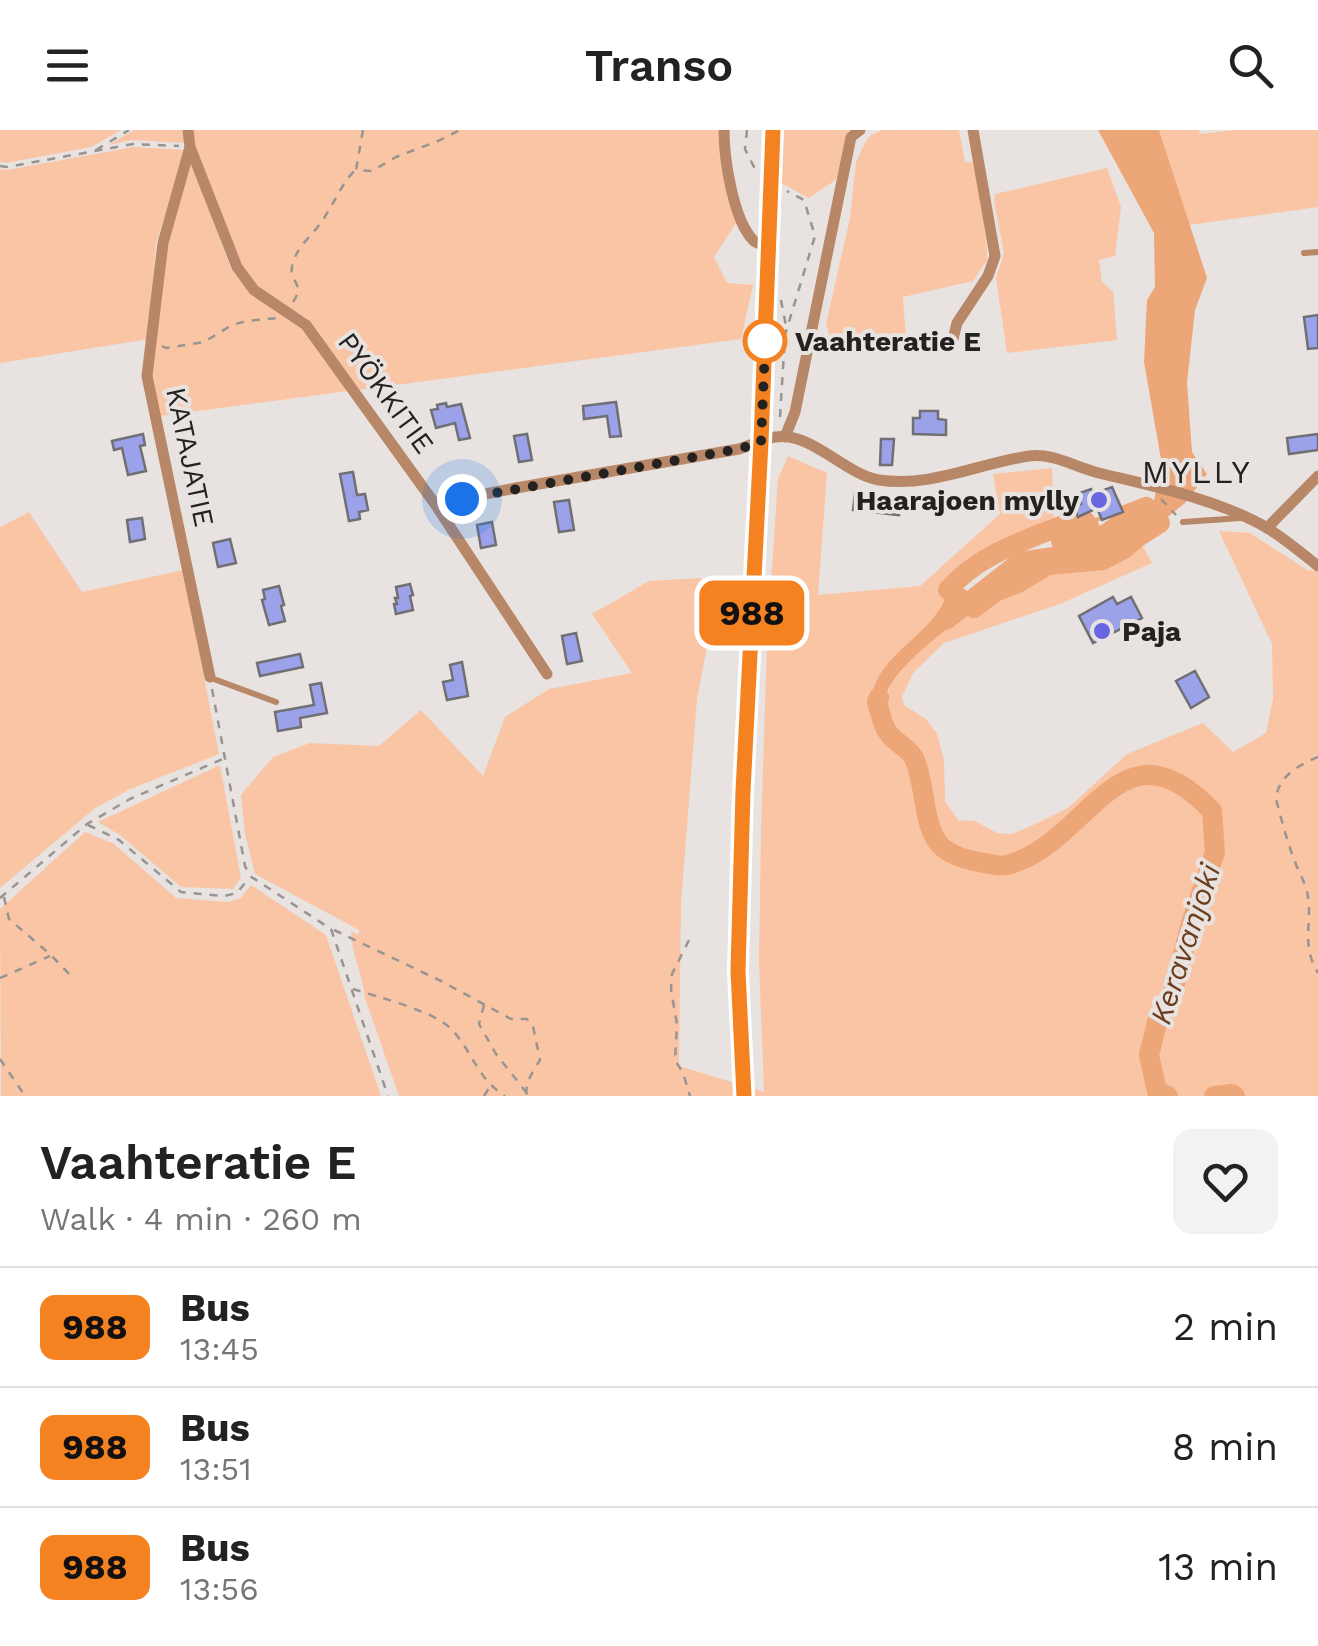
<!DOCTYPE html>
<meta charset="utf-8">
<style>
body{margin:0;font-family:"Work Sans",sans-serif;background:#f2f2f2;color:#222;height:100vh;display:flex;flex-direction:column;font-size:38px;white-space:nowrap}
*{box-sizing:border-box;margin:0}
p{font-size:32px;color:#767676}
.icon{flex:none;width:55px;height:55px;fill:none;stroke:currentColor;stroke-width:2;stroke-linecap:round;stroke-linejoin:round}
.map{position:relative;height:966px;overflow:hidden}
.drawer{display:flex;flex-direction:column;background:#fff;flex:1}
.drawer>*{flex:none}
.badge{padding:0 20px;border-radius:15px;font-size:35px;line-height:65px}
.you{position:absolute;width:50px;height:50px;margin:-25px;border:8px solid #fff;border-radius:50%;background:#1a73e8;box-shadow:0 0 0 15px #1a73e833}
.map>.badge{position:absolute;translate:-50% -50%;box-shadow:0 0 0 5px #fff}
.round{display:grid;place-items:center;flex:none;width:105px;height:105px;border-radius:20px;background:#f2f2f2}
.summary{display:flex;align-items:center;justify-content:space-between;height:170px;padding:0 40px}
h1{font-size:48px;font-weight:600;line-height:75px}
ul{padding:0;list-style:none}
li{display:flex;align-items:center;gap:30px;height:120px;padding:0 40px;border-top:2px solid #e0e0e0}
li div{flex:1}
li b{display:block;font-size:38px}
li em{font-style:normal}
li .badge{min-width:110px;font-weight:700;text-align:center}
header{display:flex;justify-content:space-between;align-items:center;height:130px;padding:0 40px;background:#fff;font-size:45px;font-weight:600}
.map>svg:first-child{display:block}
.green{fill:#fac5a4}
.water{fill:#eda678}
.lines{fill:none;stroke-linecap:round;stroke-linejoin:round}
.stream{stroke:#eda678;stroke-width:4}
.river{stroke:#eda678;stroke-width:20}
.building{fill:#9ba2e9;stroke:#6f6f74;stroke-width:2.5}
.path{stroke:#989492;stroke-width:2.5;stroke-dasharray:8 8;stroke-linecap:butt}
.service{stroke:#b88768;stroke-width:6}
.minor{stroke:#b88768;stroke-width:11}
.secondary{stroke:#9e5926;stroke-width:18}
.line-casing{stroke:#fff;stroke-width:22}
.line{stroke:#f58220;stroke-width:15}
.walk{stroke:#242221;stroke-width:10;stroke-dasharray:0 18}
.stop-dot{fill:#fff;stroke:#f58220;stroke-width:5}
.poi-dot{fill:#6867e1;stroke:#e8e3e0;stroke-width:4}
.labels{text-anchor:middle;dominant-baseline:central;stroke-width:8;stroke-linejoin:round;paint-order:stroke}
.stop-label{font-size:28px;font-weight:bold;fill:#242221;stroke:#e8e3e0;text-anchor:start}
.street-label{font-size:28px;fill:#242221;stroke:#e8e3e0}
.poi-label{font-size:28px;font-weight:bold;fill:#242221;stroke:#e8e3e0;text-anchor:end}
.water-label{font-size:30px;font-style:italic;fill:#6d3e1d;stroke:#e8e3e0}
.quarter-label{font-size:32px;letter-spacing:2.5px;fill:#242221;stroke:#e8e3e0}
</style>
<header><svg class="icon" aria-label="menu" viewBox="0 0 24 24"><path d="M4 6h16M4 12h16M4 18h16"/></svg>Transo<svg class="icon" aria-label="search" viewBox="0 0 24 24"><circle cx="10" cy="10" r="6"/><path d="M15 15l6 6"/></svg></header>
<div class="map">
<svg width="1318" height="966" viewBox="0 0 1318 966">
<rect width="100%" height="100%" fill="#e8e3e0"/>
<g class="green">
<polygon points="0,0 121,0 91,17 6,33 0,32"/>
<polygon points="134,0 184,0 187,13 131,10 109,15"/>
<polygon points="192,0 720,0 727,67 736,93 714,127 727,153 753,155 741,209 358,260 308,189 258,157 241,133 195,15"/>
<polygon points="783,0 850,0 846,3 837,49 809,68 781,53"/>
<path d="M882,0h77l6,32h9l13,85v13l-14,21 -70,16 3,45c-32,12 -44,8 -75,-2l-5,-16 24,-106 6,-56 9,-19 6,-8z"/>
<polygon points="1159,0 1199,0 1200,4 1233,0 1318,0 1318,77 1189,95"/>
<polygon points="133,17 187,20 156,113 149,209 0,233 0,39 7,40"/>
<polygon points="191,32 231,139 251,164 303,198 348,261 160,286 150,245 167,114"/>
<polygon points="1107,38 1121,77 1115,126 1099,130 1102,152 1113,161 1117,210 1007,223 996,148 1004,123 994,71 995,64"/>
<path d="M788,326l39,17 -9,122 102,-9 80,-72 -7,-40 59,-6 2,61 -56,22 -40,28 -10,11 -3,12 -19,26 -28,25 -21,28 -8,24 9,19 13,-40 17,-21 33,-32 54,-39 23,-9 30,-18 55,-5 21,-11 14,-12 14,26 -92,41 -116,39 -31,30 -11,24 2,8 22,14 11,15 7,26 1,41 13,19 17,1 22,12 15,1 19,-8 37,-18 59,-54 76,-31 30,29 33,-19 7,-34 -1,-55 -53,-113 31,2 59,38 9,-1v526h-919l-34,-98c-2,-23 -13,-41 -14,-67l8,4v-5l-104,-56 -10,-40 -4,-39 32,-38 37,-14 69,3 42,-36 62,66 22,-59 44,-28 83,-16 -40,-59 57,-33 52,-3 16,16 -20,105 -16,204 -2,163 85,26 -5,-130 2,-132 6,-187 11,-164z"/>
<polygon points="29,382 82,462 183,440 219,624 128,660 94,679 0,758 0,397"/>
<polygon points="220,635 241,748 233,759 181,757 120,705 98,692"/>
<polygon points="85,702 114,714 176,768 228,772 241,768 251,755 326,805 381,966 1,966 0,779"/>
</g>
<g class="water">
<polygon points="1098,0 1159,0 1207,148 1195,180 1187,253 1192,322 1207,344 1185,373 1160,393 1146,377 1153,374 1162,335 1144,232 1147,170 1155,157 1154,103"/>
<path d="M948,460l26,18c-22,17 -89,65 -89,94 0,5 2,11 4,16l-11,7 -9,-20c2,-7 4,-16 7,-23 17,-36 62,-53 72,-92z"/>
</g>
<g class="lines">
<g class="stream">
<polyline points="1121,382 1142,393"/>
<polyline points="1087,394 1101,388"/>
</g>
<g class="river">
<path d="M1146,377l14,16 -22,14 -14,12 -21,11 -55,5 -30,18 -23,9 -21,16 -26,-18c31,-37 82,-51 125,-69h12l4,5 -28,15 3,5c22,-4 51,-10 61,-31z"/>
<polyline points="946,490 1020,432 1101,420 1159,382 1171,365"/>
<path d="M879,567l-2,5c3,9 5,22 10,29 6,11 21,16 27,27 12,25 8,69 27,88 10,10 31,15 43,17 7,1 16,4 23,2 83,-21 112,-152 205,-54l3,41 -23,68 -21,78 -13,21 -9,36 8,36 11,5"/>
<polyline points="1214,966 1232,964 1235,966"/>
</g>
</g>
<g class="building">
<polygon points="1318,185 1318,218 1308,219 1304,187"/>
<polygon points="616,272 621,306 610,307 607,286 584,289 583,276"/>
<polygon points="446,273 447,277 461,274 470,308 459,310 455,293 436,298 431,280 438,279 437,275"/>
<polygon points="920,281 938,281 938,289 946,290 946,305 913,304 913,288 920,288"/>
<polygon points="143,304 145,315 140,316 146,341 128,345 122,318 114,320 112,311"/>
<polygon points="527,304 532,330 519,332 514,306"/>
<polygon points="1318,304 1318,320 1289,324 1287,308"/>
<polygon points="881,309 894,309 892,335 880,335"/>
<polygon points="353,342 357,365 365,364 368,380 359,382 360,389 349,391 340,344"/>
<polygon points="1112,357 1123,382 1102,390 1097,378 1078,387 1074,377 1081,374 1077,364 1091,359 1093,364"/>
<polygon points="855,364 901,369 899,385 853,380"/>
<polygon points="569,370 574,400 559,402 554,372"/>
<polygon points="142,388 145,409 130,412 127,390"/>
<polygon points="492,392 496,415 481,418 477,395"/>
<polygon points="230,409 236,433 218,437 213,413"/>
<polygon points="410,454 413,465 410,466 413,480 396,484 394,474 397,474 395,468 398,468 396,457"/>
<polygon points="279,456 284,475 281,476 285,491 269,495 262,470 265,469 263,460"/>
<polygon points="1113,467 1117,474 1131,467 1142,488 1093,513 1079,486"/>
<polygon points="576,503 582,531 567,534 562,506"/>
<polygon points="300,524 303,537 260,546 257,533"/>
<polygon points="462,532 468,566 447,570 443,552 453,550 450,535"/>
<polygon points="1195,541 1209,567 1191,578 1176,551"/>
<polygon points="321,553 327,583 300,588 301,597 278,601 275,582 314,575 310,555"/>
</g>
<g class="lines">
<g class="path">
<polyline points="363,0 356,40 372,41 396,27 438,11 460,0"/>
<polyline points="747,0 745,19 756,41"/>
<polyline points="96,20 129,0"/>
<polyline points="0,36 7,37 133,14 179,16"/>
<polyline points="781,170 786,196"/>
<path d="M293,172c13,-19 -4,-19 -1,-35 3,-19 20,-31 30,-46 12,-17 19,-37 34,-52"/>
<polyline points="162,216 166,218 204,212 232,195 247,191 277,188"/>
<polyline points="780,287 785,205 815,106 804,70 787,61"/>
<polyline points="1161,369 1176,385"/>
<polyline points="212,559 245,736 250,746 331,799 388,966"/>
<path d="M1318,627c-19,8 -40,19 -42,42 6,23 12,46 21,68 3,7 7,14 9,21 9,30 -7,54 12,85"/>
<polyline points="88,695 119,710 181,762 224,766 237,763 249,748"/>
<polyline points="4,767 9,789 51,825 72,847"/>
<polyline points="0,768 87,694 130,669 225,628"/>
<path d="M334,800l107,51 70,38h16l6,7 7,34c-6,10 -16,23 -13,36"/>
<polyline points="689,810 672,844 671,860 677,894 675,930 683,943 690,966"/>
<polyline points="0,848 50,826"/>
<path d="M353,859c25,8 80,22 97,39 22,21 26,50 55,68"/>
<polyline points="484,875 479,894 496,924 526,962"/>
<polyline points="0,929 25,966"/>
<polyline points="484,966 489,958"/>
</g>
<g class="service">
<polyline points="1304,123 1318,122"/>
<polyline points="1183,392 1241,388"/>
<polyline points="211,548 276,572"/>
</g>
<g class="minor">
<polyline points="188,0 190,17 163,113 147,246 210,547"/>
<path d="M724,0c0,28 9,91 30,111 2,2 12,5 15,6"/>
<polyline points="190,17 237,137 254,160 306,195 435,374 547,544"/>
<polyline points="952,213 957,193 988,146 995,126 973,0"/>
<polyline points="785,307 795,282 851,7 860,0"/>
<path d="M435,374l81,-16 223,-39c12,-4 24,-9 36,-12 36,-6 69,37 104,43 51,8 101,-17 150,-24 24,-3 44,10 66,16 56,14 124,27 174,57 17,11 33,24 49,37"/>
<polyline points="1267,398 1318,346"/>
</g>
<polyline class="secondary" points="744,966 738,841 744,625 761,312 773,0"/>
</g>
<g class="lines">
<defs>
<polyline id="line" points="744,966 738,841 743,661 761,312 773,0"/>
</defs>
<use href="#line" class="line-casing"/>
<use href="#line" class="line"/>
<polyline class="walk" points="462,369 739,319 761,312 766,195 765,211"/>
</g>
<circle class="stop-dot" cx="765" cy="211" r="20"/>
<g class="poi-dot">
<circle cx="1099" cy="370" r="10"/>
<circle cx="1102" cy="501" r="10"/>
</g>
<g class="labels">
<g class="stop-label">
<text x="795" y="211">Vaahteratie E</text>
</g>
<g class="street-label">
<text transform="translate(386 263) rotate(54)">PYÖKKITIE</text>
<text transform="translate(190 327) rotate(78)">KATAJATIE</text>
</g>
<g class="poi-label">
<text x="1079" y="370">Haarajoen mylly</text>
<text x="1122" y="501" text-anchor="start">Paja</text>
</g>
<g class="water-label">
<text transform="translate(1185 814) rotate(-72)">Keravanjoki</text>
</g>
<g class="quarter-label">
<text x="1197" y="342">MYLLY</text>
</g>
</g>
</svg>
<div class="you" style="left:462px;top:369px"></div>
<b class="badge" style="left:752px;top:483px;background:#f58220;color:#111">988</b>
</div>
<section class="drawer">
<div class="summary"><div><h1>Vaahteratie E</h1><p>Walk · 4 min · 260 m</p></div><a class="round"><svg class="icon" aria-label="heart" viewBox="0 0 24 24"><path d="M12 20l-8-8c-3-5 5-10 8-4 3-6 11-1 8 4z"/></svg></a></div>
<ul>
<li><span class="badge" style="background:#f58220;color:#111">988</span><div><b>Bus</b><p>13:45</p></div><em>2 min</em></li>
<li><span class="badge" style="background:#f58220;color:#111">988</span><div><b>Bus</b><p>13:51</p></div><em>8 min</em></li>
<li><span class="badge" style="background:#f58220;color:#111">988</span><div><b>Bus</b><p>13:56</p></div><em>13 min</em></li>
</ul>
</section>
